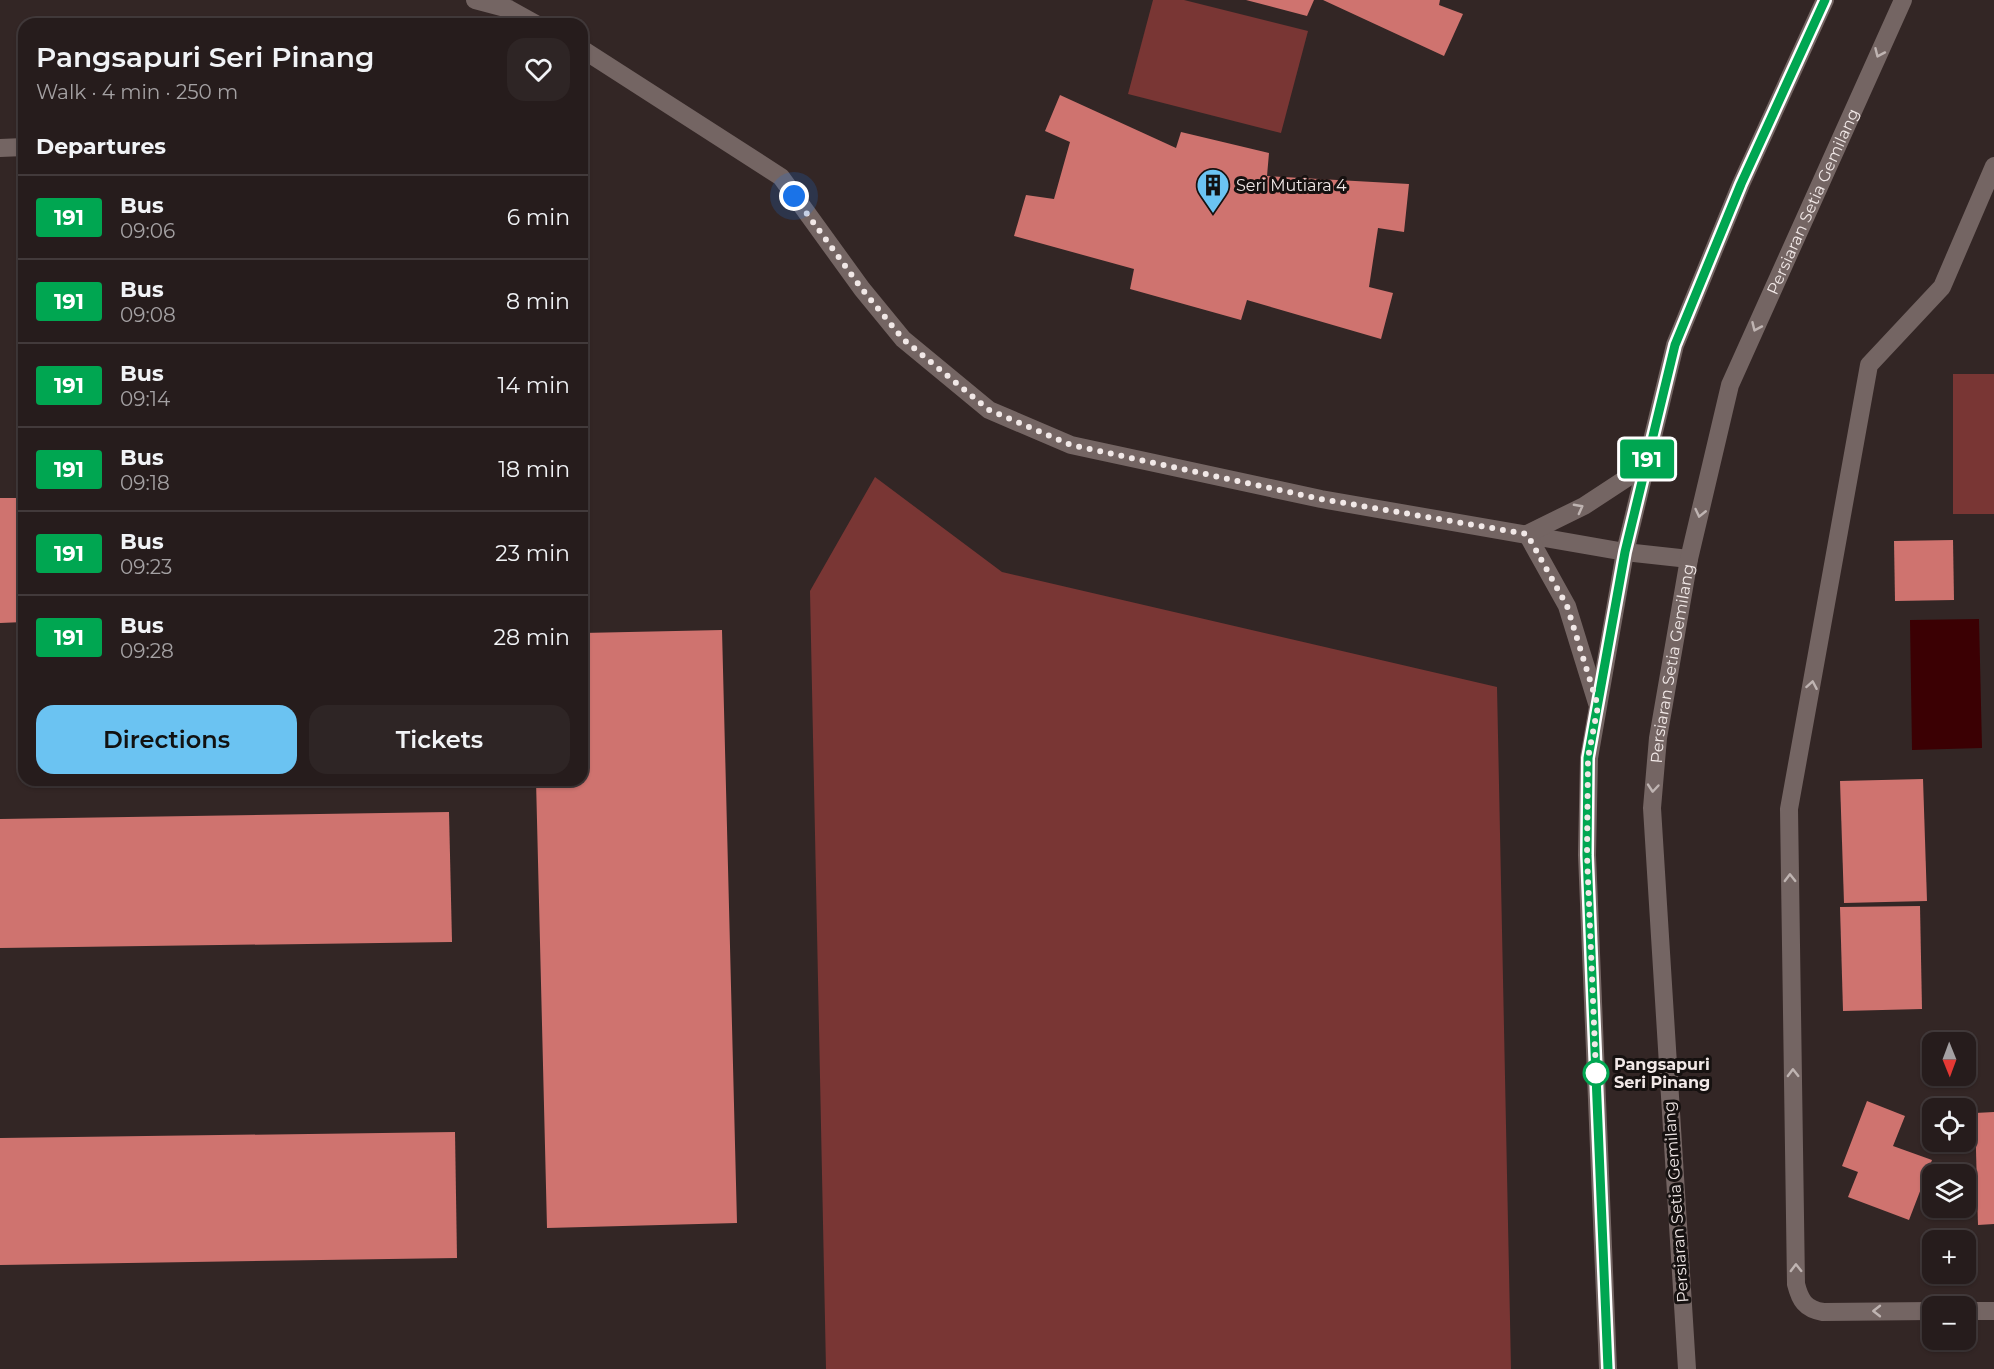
<!DOCTYPE html>
<meta charset="utf-8">
<style>
body{margin:0;font-family:Montserrat,sans-serif;background:#2e2525;color:#f1f3f6;height:100vh;display:flex;flex-direction:column;font-size:22px;white-space:nowrap}
*{box-sizing:border-box;margin:0}
p{font-size:20px;color:#a4a1a3}
.icon{flex:none;width:33px;height:33px;fill:none;stroke:currentColor;stroke-width:2;stroke-linecap:round;stroke-linejoin:round}
.map{position:relative;flex:1;overflow:hidden}
.panel{position:absolute;left:18px;top:18px;width:570px;height:768px;display:flex;flex-direction:column;background:#261c1c;border-radius:18px;box-shadow:0 2px 4px #0004,0 0 0 2px #423a3b}
.panel>*{flex:none}
.badge{padding:0 12px;border-radius:4px;font-size:21px;line-height:39px}
.needle{width:39px;rotate:179deg}
.buttons{position:absolute;left:1922px;top:1032px;display:grid;gap:12px}
.buttons a{display:grid;place-items:center;width:54px;height:54px;border-radius:12px;background:#261c1c;box-shadow:0 2px 4px #0004,0 0 0 2px #423a3b;font-size:30px}
.you{position:absolute;width:30px;height:30px;margin:-15px;border:4px solid #fff;border-radius:50%;background:#1a73e8;box-shadow:0 0 0 9px #1a73e833}
.map>.badge{position:absolute;translate:-50% -50%;box-shadow:0 0 0 3px #fff}
h2{padding:0 18px;font-size:22px;line-height:54px}
.round{display:grid;place-items:center;flex:none;width:63px;height:63px;border-radius:18px;background:#2e2525}
.overview{display:flex;align-items:center;justify-content:space-between;height:102px;padding:0 18px}
h1{font-size:28px;font-weight:600;line-height:45px}
.primary-button{display:flex;gap:12px;margin-top:auto;padding:12px 18px}
.primary-button a{flex:1;height:69px;border-radius:18px;background:#6bc3f2;color:#111;font-size:24px;font-weight:600;line-height:69px;text-align:center}
.primary-button a+a{background:#2e2525;color:#f1f3f6}
ul{padding:0;list-style:none}
li{display:flex;align-items:center;gap:18px;height:84px;padding:0 18px;border-top:2px solid #423a3b}
li div{flex:1}
li b{display:block;font-size:22px}
li em{font-style:normal}
li .badge{min-width:66px;font-weight:700;text-align:center}
.map>svg:first-child{display:block}
.green{fill:#793634}
.water{fill:#3b0003}
.building{fill:#cf736f}
.lines{fill:none;stroke-linecap:round;stroke-linejoin:round}
.minor{stroke:#746563;stroke-width:18}
.oneway{stroke:#bfb4b2}
.line-casing{stroke:#fff;stroke-width:14}
.line{stroke:#00a651;stroke-width:9}
.walk{stroke:#f1e8e7;stroke-width:6;stroke-dasharray:0 10.8}
.stop-dot{fill:#fff;stroke:#00a651;stroke-width:3}
.labels{text-anchor:middle;dominant-baseline:central;stroke-width:6;stroke-linejoin:round;paint-order:stroke}
.poi-label{font-size:16px;fill:#f1e8e7;stroke:#161110;text-anchor:start}
.street-label{font-size:16px;fill:#f1e8e7;stroke:#161110}
.stop-label{font-size:16px;font-weight:bold;fill:#f1e8e7;stroke:#161110;text-anchor:start}
</style>
<div class="map">
<svg width="1994" height="1369" viewBox="0 0 1994 1369">
<rect width="100%" height="100%" fill="#332625"/>
<g class="green">
<polygon points="1153,0 1184,0 1308,31 1281,133 1128,94"/>
<rect x="1953" y="374" width="41" height="140"/>
<polygon points="875,477 1002,572 1497,687 1511,1369 826,1369 810,591"/>
</g>
<polygon class="water" points="1979,619 1982,748 1912,750 1910,620"/>
<g class="building">
<polygon points="1246,0 1314,0 1307,16"/>
<polygon points="1323,0 1440,0 1439,5 1463,14 1444,56"/>
<polygon points="1060,95 1176,148 1181,132 1269,153 1267,176 1409,184 1404,232 1378,228 1369,287 1393,293 1381,339 1247,300 1241,320 1130,289 1134,269 1014,236 1026,195 1054,199 1070,142 1045,131"/>
<polygon points="0,498 24,498 24,622 0,623"/>
<polygon points="1953,540 1954,600 1895,601 1894,541"/>
<polygon points="722,630 737,1223 547,1228 536,780 582,780 582,633"/>
<polygon points="1923,779 1927,901 1844,903 1840,781"/>
<polygon points="449,812 452,942 0,948 0,819"/>
<polygon points="1920,906 1922,1009 1843,1011 1840,907"/>
<polygon points="1867,1101 1905,1116 1893,1146 1932,1160 1909,1220 1848,1197 1858,1172 1842,1166"/>
<polygon points="1994,1112 1994,1224 1978,1225 1975,1113"/>
<polygon points="455,1132 457,1258 0,1265 0,1138"/>
</g>
<g class="lines">
<g class="minor">
<polyline points="475,0 509,9 536,24"/>
<polyline points="582,49 781,177 862,289 903,339 989,410 1071,445 1321,499 1625,552 1689,559"/>
<polyline points="0,148 24,147"/>
<polyline points="1527,534 1567,606 1597,703"/>
<polyline points="1527,534 1584,506 1645,466"/>
<path d="M1932,1311l-109,1c-18,-3 -23,-12 -27,-28l-7,-475 80,-444 73,-78 52,-121"/>
<polyline points="1965,1311 1994,1311"/>
<polyline points="1608,1369 1587,855 1589,758 1625,552 1675,345 1741,184 1825,0"/>
<path id="s1" d="M1687,1369l-35,-561 6,-70 31,-179 41,-174 173,-385"/>
</g>
</g>
<defs><path id="oneway-chevron" d="M-2-3.5L2.5 0L-2 3.5" fill="none" stroke-width="1.6" stroke-linecap="round" stroke-linejoin="round" transform="scale(1.5)"/></defs>
<g class="oneway">
<use href="#oneway-chevron" transform="translate(1879 53) rotate(114)"/>
<use href="#oneway-chevron" transform="translate(1756 327) rotate(114)"/>
<use href="#oneway-chevron" transform="translate(1579 508) rotate(-28)"/>
<use href="#oneway-chevron" transform="translate(1700 513) rotate(103)"/>
<use href="#oneway-chevron" transform="translate(1812 685) rotate(-80)"/>
<use href="#oneway-chevron" transform="translate(1653 788) rotate(95)"/>
<use href="#oneway-chevron" transform="translate(1790 878) rotate(-91)"/>
<use href="#oneway-chevron" transform="translate(1793 1073) rotate(-91)"/>
<use href="#oneway-chevron" transform="translate(1796 1268) rotate(-91)"/>
<use href="#oneway-chevron" transform="translate(1877 1311) rotate(180)"/>
</g>
<g class="lines">
<defs>
<polyline id="line" points="1608,1369 1587,855 1588,758 1625,552 1675,345 1741,184 1825,0"/>
</defs>
<use href="#line" class="line-casing"/>
<use href="#line" class="line"/>
<polyline class="walk" points="794,196 862,289 903,339 989,410 1071,445 1321,499 1527,534 1567,606 1598,706 1588,758 1587,855 1596,1073"/>
</g>
<defs>
<symbol id="building-pin" viewBox="-11 -11 22 30"><path d="M0 17L-7.5 6A9.5 9.5 0 1 1 7.5 6Z" fill="#6bc3f2" stroke="#161110"/><path d="M-4-6H4V6H1V3H-1V6H-4ZM-2.5-4.3h1.7v1.8h-1.7ZM.8-4.3h1.7v1.8H.8ZM-2.5-1h1.7V.8h-1.7ZM.8-1h1.7V.8H.8Z" fill="#111"/></symbol>
</defs>
<g fill-rule="evenodd">
<use href="#building-pin" x="1194" y="166" width="38" height="52"/>
</g>
<circle class="stop-dot" cx="1596" cy="1073" r="12"/>
<g class="labels">
<g class="poi-label">
<text x="1236" y="185">Seri Mutiara 4</text>
</g>
<g class="street-label">
<text stroke="none"><textPath href="#s1" startOffset="1194">Persiaran Setia Gemilang</textPath></text>
<text stroke="none"><textPath href="#s1" startOffset="708">Persiaran Setia Gemilang</textPath></text>
<text transform="translate(1676 1202) rotate(-94)">Persiaran Setia Gemilang</text>
</g>
<g class="stop-label">
<text x="1614" y="1064">Pangsapuri<tspan x="1614" dy="18">Seri Pinang</tspan></text>
</g>
</g>
</svg>
<div class="buttons">
<a><svg class="needle" viewBox="-14 -14 28 28"><path d="M0-13l5 13h-10z" fill="#e53935"/><path d="M0 13l5-13h-10z" fill="#a4a1a3"/></svg></a>
<a><svg class="icon" aria-label="locate" viewBox="0 0 24 24"><circle cx="12" cy="12" r="6"/><path d="M12 2v4M12 18v4M2 12h4M18 12h4"/></svg></a>
<a><svg class="icon" aria-label="layers" viewBox="0 0 24 24"><path d="M12 4l9 5-9 5-9-5zM3 14l9 5 9-5"/></svg></a>
<a>+</a>
<a>−</a>
</div>
<div class="you" style="left:794px;top:196px"></div>
<b class="badge" style="left:1647px;top:459px;background:#00a651;color:#fff">191</b>
<section class="panel">
<div class="overview"><div><h1>Pangsapuri Seri Pinang</h1><p>Walk · 4 min · 250 m</p></div><a class="round"><svg class="icon" aria-label="heart" viewBox="0 0 24 24"><path d="M12 20l-8-8c-3-5 5-10 8-4 3-6 11-1 8 4z"/></svg></a></div>
<h2>Departures</h2>
<ul>
<li><span class="badge" style="background:#00a651;color:#fff">191</span><div><b>Bus</b><p>09:06</p></div><em>6 min</em></li>
<li><span class="badge" style="background:#00a651;color:#fff">191</span><div><b>Bus</b><p>09:08</p></div><em>8 min</em></li>
<li><span class="badge" style="background:#00a651;color:#fff">191</span><div><b>Bus</b><p>09:14</p></div><em>14 min</em></li>
<li><span class="badge" style="background:#00a651;color:#fff">191</span><div><b>Bus</b><p>09:18</p></div><em>18 min</em></li>
<li><span class="badge" style="background:#00a651;color:#fff">191</span><div><b>Bus</b><p>09:23</p></div><em>23 min</em></li>
<li><span class="badge" style="background:#00a651;color:#fff">191</span><div><b>Bus</b><p>09:28</p></div><em>28 min</em></li>
</ul>
<div class="primary-button"><a>Directions</a><a>Tickets</a></div>
</section>
</div>
